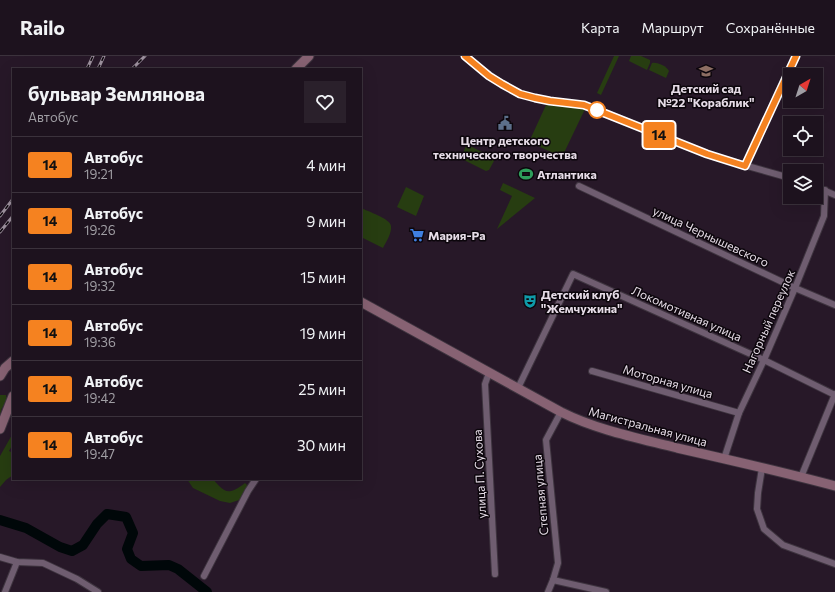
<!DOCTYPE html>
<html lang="ru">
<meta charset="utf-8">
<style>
body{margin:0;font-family:Commissioner,sans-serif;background:#2a202b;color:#f1f3f6;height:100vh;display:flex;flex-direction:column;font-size:15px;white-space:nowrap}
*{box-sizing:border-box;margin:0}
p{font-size:13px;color:#a09ea4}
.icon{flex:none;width:22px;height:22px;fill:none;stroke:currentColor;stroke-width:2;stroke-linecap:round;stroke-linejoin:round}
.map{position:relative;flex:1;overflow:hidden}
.details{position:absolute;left:12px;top:12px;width:350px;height:412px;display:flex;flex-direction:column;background:#1d121e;border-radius:0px;box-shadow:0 4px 16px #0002,0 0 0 1px #3b323c}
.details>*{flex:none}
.badge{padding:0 8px;border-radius:3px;font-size:14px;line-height:26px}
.needle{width:26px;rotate:39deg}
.fabs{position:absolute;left:783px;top:12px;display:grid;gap:8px}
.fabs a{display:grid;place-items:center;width:40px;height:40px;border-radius:0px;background:#1d121e;box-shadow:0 4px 16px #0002,0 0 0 1px #3b323c;font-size:20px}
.map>.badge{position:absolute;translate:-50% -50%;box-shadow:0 0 0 2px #fff}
.round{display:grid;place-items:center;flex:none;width:42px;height:42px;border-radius:0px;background:#2a202b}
.head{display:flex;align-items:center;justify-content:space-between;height:68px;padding:0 16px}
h1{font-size:19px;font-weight:700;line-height:30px}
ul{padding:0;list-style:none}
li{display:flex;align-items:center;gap:12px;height:56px;padding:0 16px;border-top:1px solid #3b323c}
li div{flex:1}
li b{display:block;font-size:15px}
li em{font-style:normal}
li .badge{min-width:44px;font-weight:700;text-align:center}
header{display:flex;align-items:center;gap:24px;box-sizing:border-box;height:56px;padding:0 20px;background:#1d121e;border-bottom:1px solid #3b323c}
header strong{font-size:19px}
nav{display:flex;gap:22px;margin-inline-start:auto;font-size:14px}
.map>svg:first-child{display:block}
.green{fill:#273d11}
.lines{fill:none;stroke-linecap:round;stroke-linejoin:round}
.river{stroke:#000709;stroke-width:10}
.street-casing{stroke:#3e343f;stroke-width:8}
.secondary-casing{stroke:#3e343f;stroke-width:11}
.street{stroke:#6f5d70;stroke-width:6}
.secondary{stroke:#876273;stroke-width:9}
.rail-casing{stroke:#9d919e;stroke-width:3}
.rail{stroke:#0c060c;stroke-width:1.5;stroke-dasharray:4.5;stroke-linecap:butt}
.line-casing{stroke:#fff;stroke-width:9}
.line{stroke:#f58220;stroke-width:6}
.stop-dot{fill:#fff;stroke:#f58220;stroke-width:2}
.labels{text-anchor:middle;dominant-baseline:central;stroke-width:3;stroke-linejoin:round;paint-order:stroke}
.poi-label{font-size:12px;font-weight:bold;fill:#e6dce7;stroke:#0c060c;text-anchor:start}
.street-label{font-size:12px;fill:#e6dce7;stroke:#0c060c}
</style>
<header>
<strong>Railo</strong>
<nav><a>Карта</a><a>Маршрут</a><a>Сохранённые</a></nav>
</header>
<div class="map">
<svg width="835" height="536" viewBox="0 0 835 536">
<rect width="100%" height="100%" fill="#271828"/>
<g class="green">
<polygon points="614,0 619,0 601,39 597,37"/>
<polygon points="631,0 641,0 650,4 650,7 647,14 629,5"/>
<path d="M652,7c6,-1 14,3 17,8l-3,7 -17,-8z"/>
<polygon points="546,49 585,53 562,101 529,86"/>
<polygon points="468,89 492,101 494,105 489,114 486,115 462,103 461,101 466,90"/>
<polygon points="503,127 535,142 497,173 512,140 500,134"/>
<polygon points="406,131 424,140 416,160 397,151"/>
<path d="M361,152c6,3 30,11 30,18 1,7 -5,16 -8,22l-22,-11z"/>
<path d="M0,339h6c2,9 -2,8 -5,15 0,2 -1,4 -1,6z"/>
<polygon points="13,377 13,388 9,395 13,397 13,419 6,424 0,431 0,400"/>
<path d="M187,423h26c4,5 11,14 18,12 5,-1 10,-5 14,-8l4,4 -10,13 -9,3 -10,-2 -27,-13z"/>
</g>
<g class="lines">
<polyline class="river" points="0,464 26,472 60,491 72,495 83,489 97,468 107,458 126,461 133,477 127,493 131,503 141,510 169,509 178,513 207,536"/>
<defs>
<g id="street">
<polyline points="465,0 477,10 502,28 520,38 535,42 550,45 584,49 712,100 790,122"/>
<polyline points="745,110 796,0"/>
<polyline points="579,130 795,232 835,249"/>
<polyline points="816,131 835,139"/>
<polyline points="592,315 739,357"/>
<polyline points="489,317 485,328 495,518"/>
<polyline points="518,332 573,218 764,304 835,339"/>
<polyline points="724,403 739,357 764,304 795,232 824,160 825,134"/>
<polyline points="762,412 758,437 757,453 764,473 783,489 835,508"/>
<polyline points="801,421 835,338"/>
<polyline points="0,501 17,506 43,507 77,523 98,536"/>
<polyline points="204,520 248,435 256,423"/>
<polyline points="553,524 606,536"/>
<polyline points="5,536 17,506"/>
<polyline points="548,536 553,524 558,507 546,384 561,356"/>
</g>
<g id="secondary">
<polyline points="296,13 309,0"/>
<path d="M361,246l200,110c36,18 77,26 116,36 53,12 106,24 158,38"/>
<polyline points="0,320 5,312 13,305"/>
<polyline points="0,373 13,340"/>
</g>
</defs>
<use href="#street" class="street-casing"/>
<use href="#secondary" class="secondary-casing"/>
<use href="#street" class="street"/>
<use href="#secondary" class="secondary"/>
<defs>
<g id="rail">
<polyline points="87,13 93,0"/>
<polyline points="98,13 104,0"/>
<polyline points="132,13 145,0"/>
<polyline points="0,160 13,143"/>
<polyline points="0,176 13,160"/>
</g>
</defs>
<use href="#rail" class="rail-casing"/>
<use href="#rail" class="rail"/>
</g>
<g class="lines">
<defs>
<polyline id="line" points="465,0 489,20 502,28 520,38 535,42 550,45 584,49 707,98 745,110 796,0"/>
</defs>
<use href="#line" class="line-casing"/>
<use href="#line" class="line"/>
</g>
<defs>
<symbol id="school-bare" viewBox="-9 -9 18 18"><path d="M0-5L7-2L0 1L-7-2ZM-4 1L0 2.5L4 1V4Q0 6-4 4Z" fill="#8d6e63" stroke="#0c060c" stroke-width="2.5" paint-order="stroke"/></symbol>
<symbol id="civic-bare" viewBox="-9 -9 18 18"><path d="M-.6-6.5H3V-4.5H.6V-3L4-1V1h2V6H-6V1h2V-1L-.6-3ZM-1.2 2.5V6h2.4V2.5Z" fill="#5c6f8a" stroke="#0c060c" stroke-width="2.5" paint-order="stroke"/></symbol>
<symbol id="stadium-bare" viewBox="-9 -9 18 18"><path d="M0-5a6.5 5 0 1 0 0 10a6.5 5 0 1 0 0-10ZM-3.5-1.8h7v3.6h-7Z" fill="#2e9e5b" stroke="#0c060c" stroke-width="2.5" paint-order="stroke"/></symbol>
<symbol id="supermarket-bare" viewBox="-9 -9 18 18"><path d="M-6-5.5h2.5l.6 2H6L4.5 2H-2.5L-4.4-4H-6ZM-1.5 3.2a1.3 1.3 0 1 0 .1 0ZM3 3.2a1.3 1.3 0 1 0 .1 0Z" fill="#3f7fe0" stroke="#0c060c" stroke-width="2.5" paint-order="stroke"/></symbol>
<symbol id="theatre-bare" viewBox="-9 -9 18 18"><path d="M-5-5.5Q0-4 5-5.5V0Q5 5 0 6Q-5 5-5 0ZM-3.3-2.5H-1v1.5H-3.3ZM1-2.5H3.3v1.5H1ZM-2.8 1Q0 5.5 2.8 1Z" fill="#0f9aa8" stroke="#0c060c" stroke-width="2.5" paint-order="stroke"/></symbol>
</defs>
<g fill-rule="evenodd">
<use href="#school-bare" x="696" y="5" width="20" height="20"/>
<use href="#civic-bare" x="495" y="57" width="20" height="20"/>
<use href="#stadium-bare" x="516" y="108" width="20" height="20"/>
<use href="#supermarket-bare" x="407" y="169" width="20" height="20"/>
<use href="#theatre-bare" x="520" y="235" width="20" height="20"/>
</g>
<circle class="stop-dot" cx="597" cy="54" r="8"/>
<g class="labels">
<g class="poi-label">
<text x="706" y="32" text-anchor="middle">Детский сад<tspan x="706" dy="14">№22 "Кораблик"</tspan></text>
<text x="505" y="84" text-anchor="middle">Центр детского<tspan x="505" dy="14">технического творчества</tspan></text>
<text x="537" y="118">Атлантика</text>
<text x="428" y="179">Мария-Ра</text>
<text x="541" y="238">Детский клуб<tspan x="541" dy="14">"Жемчужина"</tspan></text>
</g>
<g class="street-label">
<text transform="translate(711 180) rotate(25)">улица Чернышевского</text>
<text transform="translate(687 257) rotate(24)">Локомотивная улица</text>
<text transform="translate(768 265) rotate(-66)">Нагорный переулок</text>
<text transform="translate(668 325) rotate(16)">Моторная улица</text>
<text transform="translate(648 370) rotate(15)">Магистральная улица</text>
<text transform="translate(479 418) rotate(-93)">улица П. Сухова</text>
<text transform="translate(540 439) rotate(-95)">Степная улица</text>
</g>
</g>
</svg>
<div class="fabs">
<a><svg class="needle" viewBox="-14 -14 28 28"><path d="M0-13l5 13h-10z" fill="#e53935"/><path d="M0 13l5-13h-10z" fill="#a09ea4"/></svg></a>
<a><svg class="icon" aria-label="locate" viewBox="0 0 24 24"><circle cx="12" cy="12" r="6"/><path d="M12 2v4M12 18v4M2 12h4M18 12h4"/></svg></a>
<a><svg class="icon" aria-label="layers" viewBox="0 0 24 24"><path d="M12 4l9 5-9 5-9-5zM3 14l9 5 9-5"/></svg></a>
</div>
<b class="badge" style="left:659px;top:79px;background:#f58220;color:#111">14</b>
<section class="details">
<div class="head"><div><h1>бульвар Землянова</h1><p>Автобус</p></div><a class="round"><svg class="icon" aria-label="heart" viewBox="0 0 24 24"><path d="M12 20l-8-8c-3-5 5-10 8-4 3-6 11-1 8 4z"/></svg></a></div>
<ul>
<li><span class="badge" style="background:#f58220;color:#111">14</span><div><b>Автобус</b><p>19:21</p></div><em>4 мин</em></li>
<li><span class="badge" style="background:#f58220;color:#111">14</span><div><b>Автобус</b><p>19:26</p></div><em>9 мин</em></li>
<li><span class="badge" style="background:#f58220;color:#111">14</span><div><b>Автобус</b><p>19:32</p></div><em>15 мин</em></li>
<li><span class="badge" style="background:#f58220;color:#111">14</span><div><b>Автобус</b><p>19:36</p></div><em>19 мин</em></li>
<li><span class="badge" style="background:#f58220;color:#111">14</span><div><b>Автобус</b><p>19:42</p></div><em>25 мин</em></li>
<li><span class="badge" style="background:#f58220;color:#111">14</span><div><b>Автобус</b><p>19:47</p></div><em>30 мин</em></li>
</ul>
</section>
</div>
